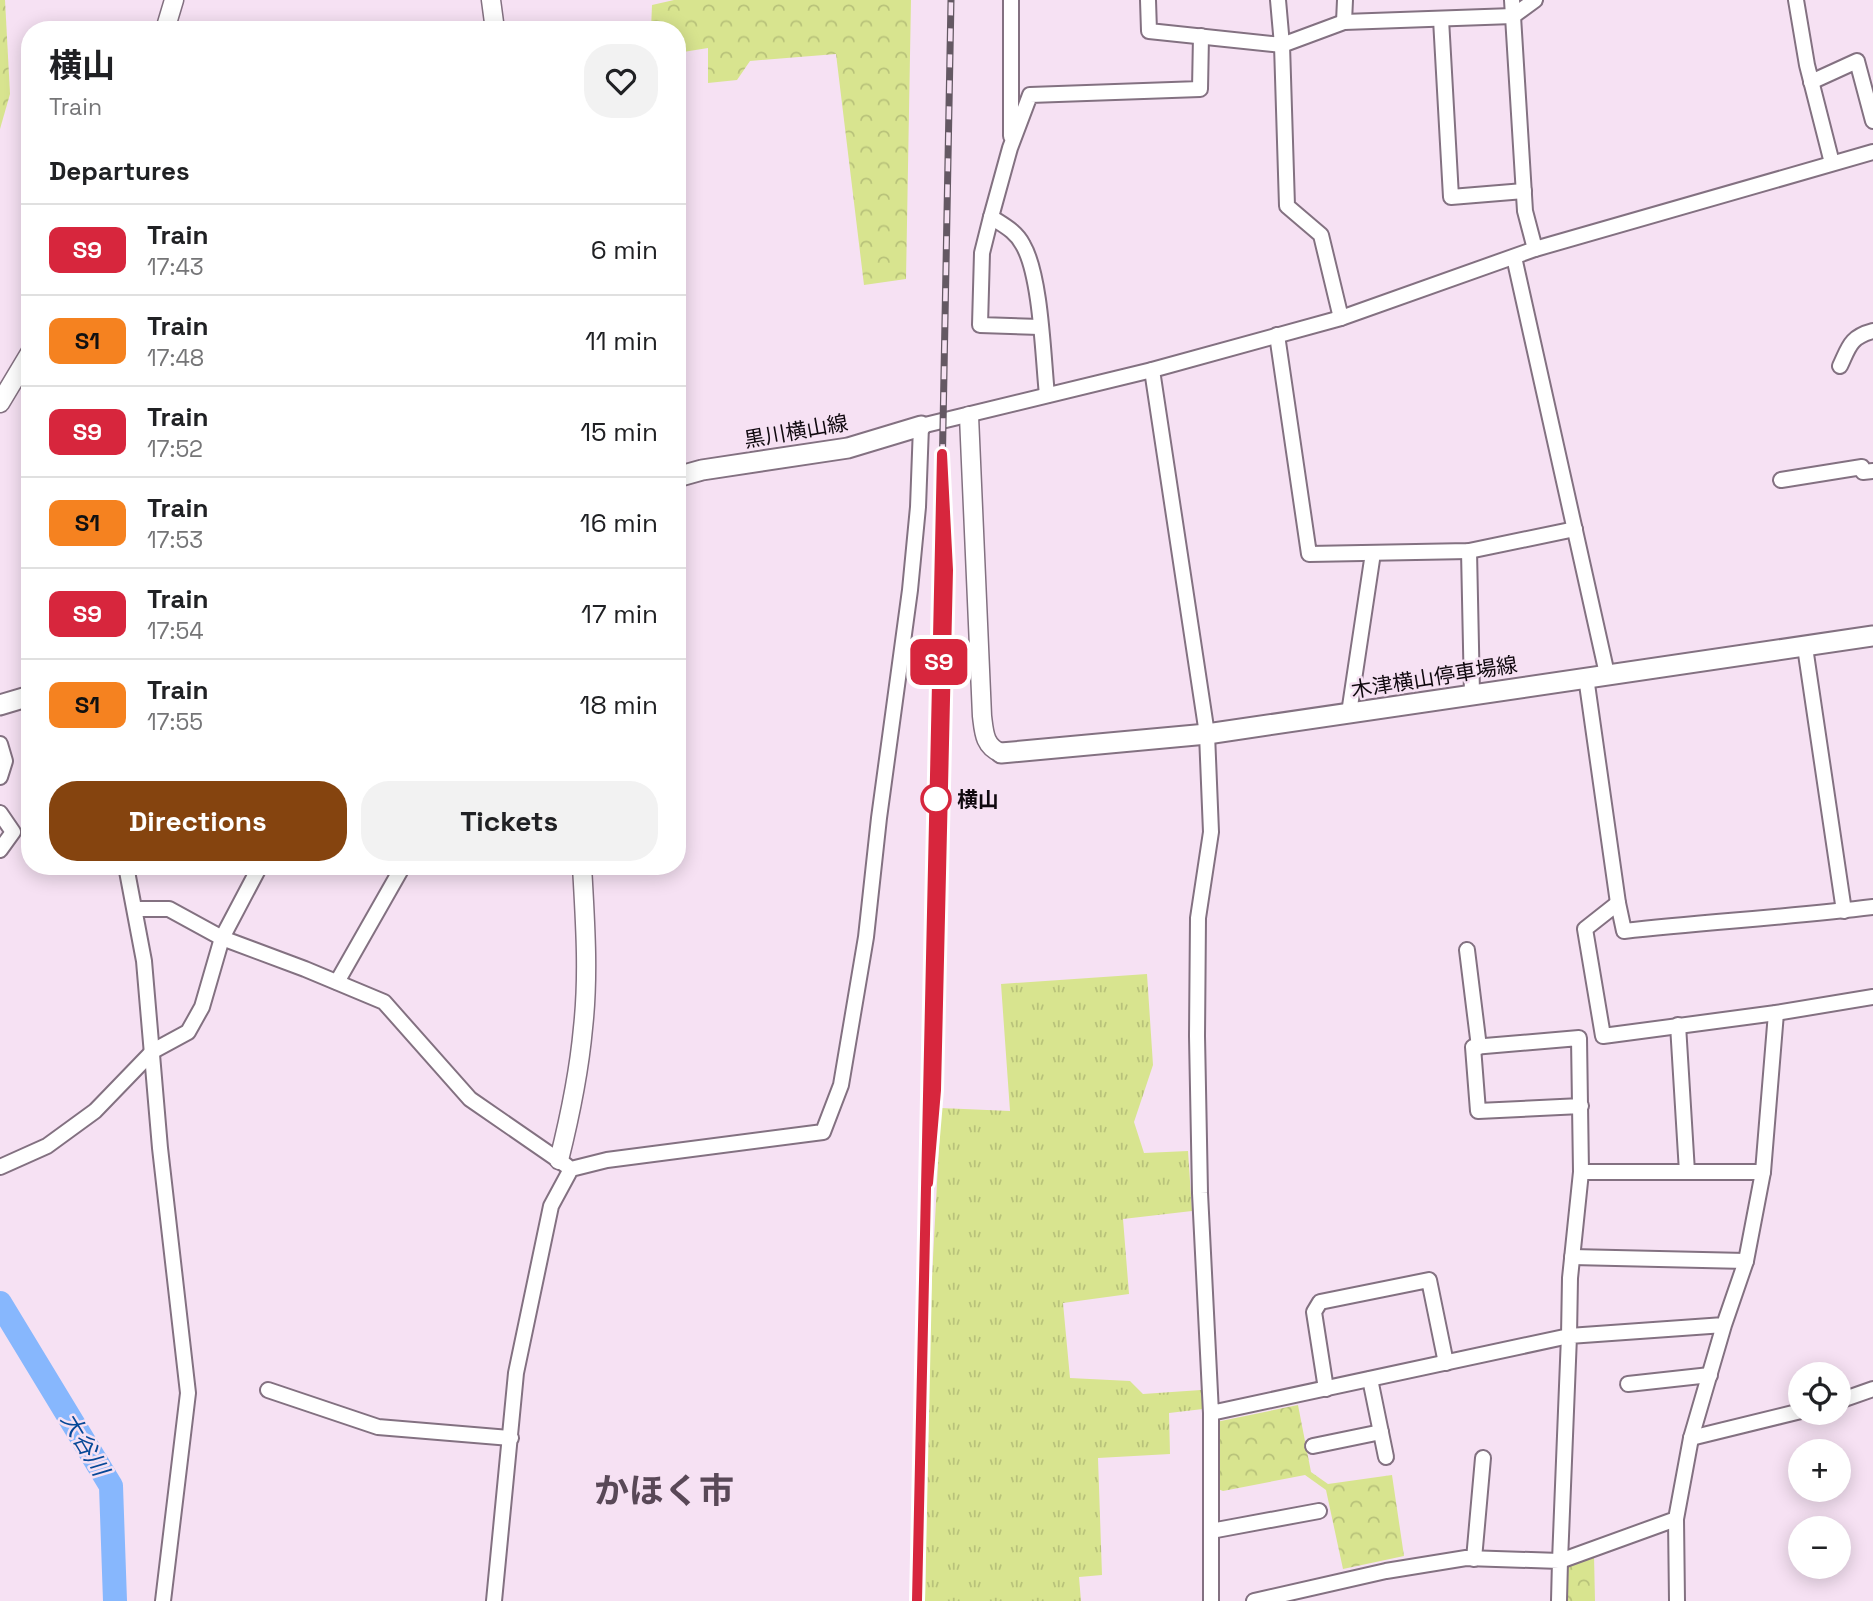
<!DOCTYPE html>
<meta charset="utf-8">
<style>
body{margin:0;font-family:"Space Grotesk","Noto Sans JP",sans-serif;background:#f2f2f2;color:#202124;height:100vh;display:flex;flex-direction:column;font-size:26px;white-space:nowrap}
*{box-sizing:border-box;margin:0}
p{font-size:23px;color:#757577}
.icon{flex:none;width:38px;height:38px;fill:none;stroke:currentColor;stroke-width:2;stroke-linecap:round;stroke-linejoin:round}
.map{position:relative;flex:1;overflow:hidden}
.drawer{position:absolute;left:21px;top:21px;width:665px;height:854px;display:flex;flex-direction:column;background:#fff;border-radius:28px;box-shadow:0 4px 18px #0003}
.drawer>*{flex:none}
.badge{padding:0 14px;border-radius:10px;font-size:24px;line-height:46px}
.controls{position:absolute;left:1788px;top:1362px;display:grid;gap:14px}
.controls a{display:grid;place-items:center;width:63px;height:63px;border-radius:50%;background:#fff;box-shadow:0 4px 18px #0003;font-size:35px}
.map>.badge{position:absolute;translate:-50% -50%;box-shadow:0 0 0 4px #fff}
h2{padding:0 28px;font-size:26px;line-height:63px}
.round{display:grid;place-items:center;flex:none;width:74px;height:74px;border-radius:28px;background:#f2f2f2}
.summary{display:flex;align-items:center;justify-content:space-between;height:119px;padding:0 28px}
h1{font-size:33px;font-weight:700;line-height:52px}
.cta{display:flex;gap:14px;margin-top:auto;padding:14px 28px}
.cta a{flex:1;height:80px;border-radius:28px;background:#85440f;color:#fff;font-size:28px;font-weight:700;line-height:80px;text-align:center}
.cta a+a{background:#f2f2f2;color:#202124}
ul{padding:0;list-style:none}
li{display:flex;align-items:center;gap:21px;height:91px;padding:0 28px;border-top:2px solid #e0e0e0}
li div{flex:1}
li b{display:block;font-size:26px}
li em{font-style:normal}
li .badge{min-width:77px;font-weight:700;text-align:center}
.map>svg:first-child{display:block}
.grass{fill:url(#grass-tufts)}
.forest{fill:url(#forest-crowns)}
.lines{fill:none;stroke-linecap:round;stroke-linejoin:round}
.river{stroke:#87b7fd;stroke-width:24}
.minor-casing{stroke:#837181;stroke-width:18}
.tertiary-casing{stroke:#837181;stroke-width:21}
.secondary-casing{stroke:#837181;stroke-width:23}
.minor{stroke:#fff;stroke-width:14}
.tertiary{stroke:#fff;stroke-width:18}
.secondary{stroke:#fff;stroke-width:19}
.rail-casing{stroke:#645863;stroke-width:7}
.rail{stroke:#f6e1f3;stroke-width:4.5;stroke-dasharray:13;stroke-linecap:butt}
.line-casing{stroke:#fff;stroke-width:16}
.line{stroke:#d7263d;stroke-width:10}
.stop-dot{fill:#fff;stroke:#d7263d;stroke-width:3.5}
.labels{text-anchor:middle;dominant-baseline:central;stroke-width:5;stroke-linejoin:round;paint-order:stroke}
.street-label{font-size:21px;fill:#10090f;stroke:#f6e1f3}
.stop-label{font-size:21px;font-weight:bold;fill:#10090f;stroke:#f6e1f3;text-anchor:start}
.water-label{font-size:23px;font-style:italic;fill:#064897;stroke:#f6e1f3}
.town-label{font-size:35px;font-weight:bold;fill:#594857;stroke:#f6e1f3}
</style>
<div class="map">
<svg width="1873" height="1601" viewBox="0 0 1873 1601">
<defs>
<pattern id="grass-tufts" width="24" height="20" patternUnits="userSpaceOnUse" patternTransform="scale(1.75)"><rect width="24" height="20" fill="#d8e48f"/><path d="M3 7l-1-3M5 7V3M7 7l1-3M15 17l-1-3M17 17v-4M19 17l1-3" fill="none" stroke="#b8c27a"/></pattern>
<pattern id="forest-crowns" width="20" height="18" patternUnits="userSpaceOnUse" patternTransform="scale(1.75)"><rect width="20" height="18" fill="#d8e48f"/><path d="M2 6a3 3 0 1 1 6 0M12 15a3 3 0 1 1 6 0" fill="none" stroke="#b8c27a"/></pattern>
</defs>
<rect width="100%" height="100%" fill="#f6e1f3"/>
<polygon class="grass" points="1147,974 1153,1065 1134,1122 1144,1153 1188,1151 1192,1211 1123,1219 1129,1294 1063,1303 1070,1378 1130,1381 1143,1394 1201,1390 1203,1409 1169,1413 1170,1454 1098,1458 1102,1575 1079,1577 1081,1601 925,1601 930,1314 941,1108 1010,1111 1001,984"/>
<g class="forest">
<polygon points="0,0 5,0 10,94 0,129"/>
<polygon points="674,0 911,0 906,279 864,285 836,54 750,61 737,80 708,83 708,48 677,53 677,30 651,30 652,5"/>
<polygon points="1298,1405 1311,1472 1328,1484 1392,1475 1404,1556 1343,1569 1326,1490 1305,1475 1223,1491 1218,1489 1216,1422"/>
<polygon points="1594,1555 1595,1601 1563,1601 1563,1567"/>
</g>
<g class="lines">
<polyline class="river" points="0,1303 111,1486 115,1601"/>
<defs>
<g id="minor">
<polyline points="1148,0 1149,31 1282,45 1278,0"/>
<polyline points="1512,0 1525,211 1535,249"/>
<polyline points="1796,0 1807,65 1832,163"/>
<polyline points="1441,19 1451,197 1524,191"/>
<polyline points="1344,22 1345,0"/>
<polyline points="1811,82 1857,61 1873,121"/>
<polyline points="1011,136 1011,0"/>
<polyline points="991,217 982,253 980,325 1040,327"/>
<polyline points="1514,257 1607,674"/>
<polyline points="1341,318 1321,235 1287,206 1282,45 1344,22 1513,16 1535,0"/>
<polyline points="1277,335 1309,554 1469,551 1575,529"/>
<path d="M1840,366c9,-19 10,-29 33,-35"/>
<polyline points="1152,370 1207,734 1211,832 1198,918 1197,1036 1200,1193 1211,1413 1569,1336 1570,1278 1581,1172 1579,1038 1473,1047 1478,1111 1581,1106"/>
<path d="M1047,395c-4,-38 -6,-119 -24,-150 -7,-14 -20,-20 -32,-28l19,-69 20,-53 170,-6 1,-53"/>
<polyline points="1781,480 1862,467 1863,472 1873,471"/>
<polyline points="1469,551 1472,694"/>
<polyline points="1805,647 1844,911"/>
<polyline points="1586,677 1618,903"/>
<polyline points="1349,713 1373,553"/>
<polyline points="0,744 5,761 0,777"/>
<polyline points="0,813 13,832 0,850"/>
<polyline points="126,866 144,961 160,1148 188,1393 163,1601"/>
<path d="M1873,907c-83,10 -166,15 -249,24l-6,-28 -33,26 18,107 173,-23 97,-16"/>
<polyline points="135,909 169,909 222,938 260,866"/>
<polyline points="1467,950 1479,1047"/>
<polyline points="337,982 403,866"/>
<polyline points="1678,1025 1687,1172"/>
<polyline points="0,1167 47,1146 95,1111 153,1051 188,1032 202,1007 222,938 305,969 384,1002 470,1099 567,1166"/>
<polyline points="1581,1172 1763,1172"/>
<polyline points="1572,1257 1746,1261"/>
<polyline points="1724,1325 1691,1438 1676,1519 1560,1561 1569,1336 1724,1325 1746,1261 1763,1172 1776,1013"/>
<polyline points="1370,1379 1386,1457"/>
<polyline points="1628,1384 1710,1375"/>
<polyline points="1326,1389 1314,1312 1320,1302 1429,1280 1446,1363"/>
<polyline points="268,1390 378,1427 511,1438"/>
<polyline points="1839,1401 1873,1389"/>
<polyline points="1211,1413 1211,1601"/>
<polyline points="1691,1438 1801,1411"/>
<polyline points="1313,1446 1381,1432"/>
<polyline points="1676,1519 1677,1601"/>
<polyline points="1211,1531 1319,1511"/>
<polyline points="1474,1559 1483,1458"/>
<polyline points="494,1601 516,1373 551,1206 571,1169 607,1160 823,1132 841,1085 866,937 879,818 910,590 918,507 921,426 1152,370 1341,318 1535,249 1873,152"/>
<polyline points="1254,1601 1386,1571 1466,1558 1560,1561 1559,1601"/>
</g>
<g id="tertiary">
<polyline points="491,0 495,30"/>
<polyline points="165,30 174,0"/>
<polyline points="0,403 30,353"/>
<path d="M969,416l13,300c2,16 2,30 19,37"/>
<path d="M559,1160c11,-44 20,-87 24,-132 6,-54 2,-108 -1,-162"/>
</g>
<g id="secondary">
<polyline points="677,477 702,470 848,448 921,426"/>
<polyline points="0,705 30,696"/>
<polyline points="1001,753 1207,734 1873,636"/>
</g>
</defs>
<use href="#minor" class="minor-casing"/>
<use href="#tertiary" class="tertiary-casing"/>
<use href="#secondary" class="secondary-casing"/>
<use href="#minor" class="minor"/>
<use href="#tertiary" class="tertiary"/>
<use href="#secondary" class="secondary"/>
<defs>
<polyline id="rail" points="917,1601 936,799 951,0"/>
</defs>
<use href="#rail" class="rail-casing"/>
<use href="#rail" class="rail"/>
</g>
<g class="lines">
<defs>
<polyline id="line" points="917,1601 942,454 948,570 936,1090 928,1183"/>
</defs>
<use href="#line" class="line-casing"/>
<use href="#line" class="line"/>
</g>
<circle class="stop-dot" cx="936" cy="799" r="14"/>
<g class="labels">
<g class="street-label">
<text transform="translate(796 431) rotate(-10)">黒川横山線</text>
<text transform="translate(1434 677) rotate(-9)">木津横山停車場線</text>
</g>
<g class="stop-label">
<text x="957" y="799">横山</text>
</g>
<g class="water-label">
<text transform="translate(85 1444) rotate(59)">大谷川</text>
</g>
<g class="town-label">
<text x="664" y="1491">かほく市</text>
</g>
</g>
</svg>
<div class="controls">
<a><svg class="icon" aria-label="locate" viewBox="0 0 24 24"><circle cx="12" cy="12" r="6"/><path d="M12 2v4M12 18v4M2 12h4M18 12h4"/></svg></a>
<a>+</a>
<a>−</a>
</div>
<b class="badge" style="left:939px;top:662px;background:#d7263d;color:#fff">S9</b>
<section class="drawer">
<div class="summary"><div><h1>横山</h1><p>Train</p></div><a class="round"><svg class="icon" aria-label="heart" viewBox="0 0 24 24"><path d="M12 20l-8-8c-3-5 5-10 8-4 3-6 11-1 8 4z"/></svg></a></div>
<h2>Departures</h2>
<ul>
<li><span class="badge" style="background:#d7263d;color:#fff">S9</span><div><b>Train</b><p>17:43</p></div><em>6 min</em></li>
<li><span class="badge" style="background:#f58220;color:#111">S1</span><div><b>Train</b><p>17:48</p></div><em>11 min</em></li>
<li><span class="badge" style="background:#d7263d;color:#fff">S9</span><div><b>Train</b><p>17:52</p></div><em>15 min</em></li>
<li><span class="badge" style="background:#f58220;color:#111">S1</span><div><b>Train</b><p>17:53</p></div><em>16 min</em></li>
<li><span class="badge" style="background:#d7263d;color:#fff">S9</span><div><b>Train</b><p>17:54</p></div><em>17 min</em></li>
<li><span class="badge" style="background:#f58220;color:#111">S1</span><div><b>Train</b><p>17:55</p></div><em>18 min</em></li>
</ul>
<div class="cta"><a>Directions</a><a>Tickets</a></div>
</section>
</div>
